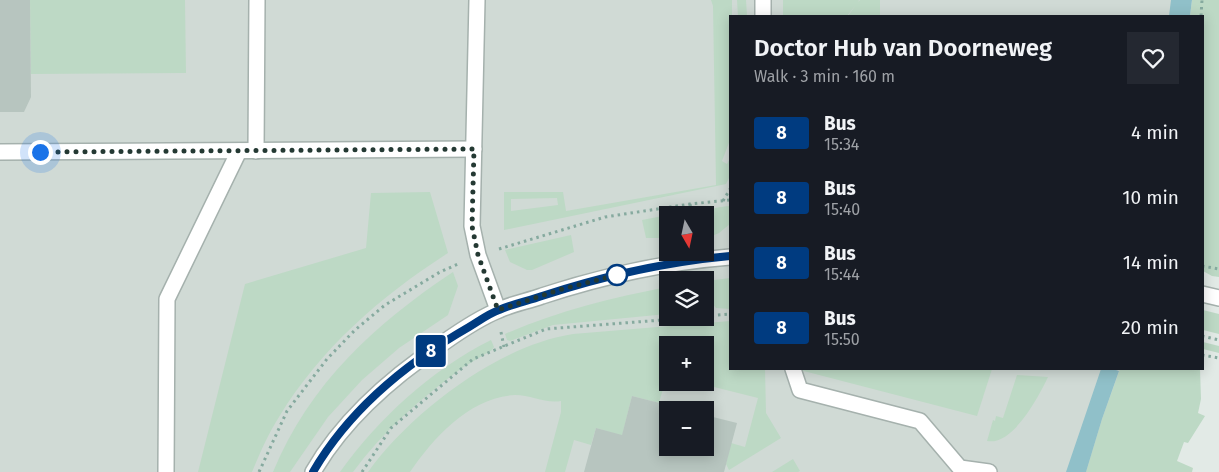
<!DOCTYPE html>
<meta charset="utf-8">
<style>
body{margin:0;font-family:"Fira Sans",sans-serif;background:#242831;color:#f1f3f6;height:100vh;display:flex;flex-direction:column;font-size:19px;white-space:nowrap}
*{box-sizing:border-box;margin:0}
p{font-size:16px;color:#9ea1a6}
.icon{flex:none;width:28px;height:28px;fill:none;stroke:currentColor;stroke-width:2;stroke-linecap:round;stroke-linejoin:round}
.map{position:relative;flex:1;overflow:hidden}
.side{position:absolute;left:729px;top:15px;width:475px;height:355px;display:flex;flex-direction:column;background:#171b24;border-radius:0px;box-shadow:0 2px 12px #0003}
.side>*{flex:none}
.badge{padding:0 10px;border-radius:4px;font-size:18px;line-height:32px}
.needle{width:32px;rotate:171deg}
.tools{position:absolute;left:659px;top:206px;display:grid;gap:10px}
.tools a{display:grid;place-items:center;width:55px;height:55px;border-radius:0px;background:#171b24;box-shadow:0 2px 12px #0003;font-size:25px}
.you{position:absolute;width:25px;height:25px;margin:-12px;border:4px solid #fff;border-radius:50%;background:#1a73e8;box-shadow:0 0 0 8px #1a73e833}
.map>.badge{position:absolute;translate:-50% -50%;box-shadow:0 0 0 2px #fff}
.round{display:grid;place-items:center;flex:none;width:52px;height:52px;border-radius:0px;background:#242831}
.overview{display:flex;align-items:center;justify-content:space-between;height:85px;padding:0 25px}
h1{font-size:24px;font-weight:600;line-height:38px}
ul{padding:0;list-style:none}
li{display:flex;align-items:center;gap:15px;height:65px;padding:0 25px}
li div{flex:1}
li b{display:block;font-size:19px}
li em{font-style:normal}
li .badge{min-width:55px;font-weight:700;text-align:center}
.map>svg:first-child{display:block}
.built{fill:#d0dad5;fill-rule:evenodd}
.green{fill:#bdd9c5;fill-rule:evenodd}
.water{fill:#90c0c9}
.building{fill:#b7c5bf}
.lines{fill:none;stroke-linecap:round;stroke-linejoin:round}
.minor-casing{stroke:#a5b1ad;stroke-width:18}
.path{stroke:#86aa9f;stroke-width:3;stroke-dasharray:2.5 4;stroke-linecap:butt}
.minor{stroke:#fff;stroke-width:15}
.line-casing{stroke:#fff;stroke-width:11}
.line{stroke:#003b80;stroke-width:8}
.walk{stroke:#243933;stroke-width:5;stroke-dasharray:0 9}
.stop-dot{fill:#fff;stroke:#003b80;stroke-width:2.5}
</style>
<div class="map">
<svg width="1219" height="472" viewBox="0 0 1219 472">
<rect width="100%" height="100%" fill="#e2eae6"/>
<path class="built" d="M0,0h1185l-1,16h-454v353h432l-42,103h-1120zM668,215h37v37h-37zM668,280h37v38h-37zM668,345h37v37h-37zM668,410h37v38h-37z"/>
<g class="green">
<polygon points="30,0 185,0 186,73 31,74"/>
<path d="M711,0h21v16h-2v124l-8,21 5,3 3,-6v18l-4,8 -222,46v-38h59l3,19 150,-26 -3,-179zM557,198l1,7 -47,6v-12z"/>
<polygon points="737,0 746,0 747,16 738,16"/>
<polygon points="783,0 859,0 858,2 860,0 880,0 880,16 848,16 855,6 847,16 783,16"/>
<polygon points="1192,0 1219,0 1219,277 1212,276 1203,271 1202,16 1190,16"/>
<path d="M430,192l18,61c-67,43 -127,95 -169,164 -11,17 -19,36 -27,55h-54l47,-188 121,-36 5,-55z"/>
<path d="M730,206v18l-11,9 -14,6v-24h-2c7,-8 17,-8 27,-9z"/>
<polygon points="668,215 667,238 646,238 642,220"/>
<polygon points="571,235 574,252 532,270 527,270 510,262 505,250"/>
<path d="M453,272l5,14 -10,29 -49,33 -37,32 -34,37 -38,55h-17c37,-89 102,-148 180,-200z"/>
<polygon points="730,278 730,309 716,308 711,302 707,281"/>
<path d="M667,287v27l-114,11 -43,16 -3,-1 -2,-6c53,-23 106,-36 162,-47z"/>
<polygon points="1203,310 1219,314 1219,334 1203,330"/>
<path d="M730,321v48h35l1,44 15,25 -52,32 -3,-6 5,-21 14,4 13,-49 -60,-15 7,-1v-37h-37l-1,30 -8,28 -27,-7 -10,40 -26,-8 -5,17 -17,-5 -9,32h-20l16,-60v-11c-15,3 -30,-6 -46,-6 -45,2 -81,42 -105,77h-42c43,-60 131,-127 205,-138z"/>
<path d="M491,340l3,7 -2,3c-10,6 -20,12 -30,18 -41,30 -79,63 -109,104h-13c39,-54 91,-102 151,-132z"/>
<polygon points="1203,342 1219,346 1219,353 1203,349"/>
<polygon points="796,369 992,369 977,416"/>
<polygon points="1120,369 1200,369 1201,399 1198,413 1205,416 1188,443 1184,442 1177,461 1193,468 1192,472 1086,472 1102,419"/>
<path d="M1017,375l31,2c-9,19 -35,69 -61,64l6,-21 2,1 1,-5 7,2z"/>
<polygon points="793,459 800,471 798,472 772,472"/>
</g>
<g class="water">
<polygon points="1171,0 1192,0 1190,16 1169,16"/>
<polygon points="1101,369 1113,369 1119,371 1102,419 1086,472 1066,472"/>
</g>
<g class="building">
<polygon points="0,0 30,0 31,97 24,112 0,112"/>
<polygon points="632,396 687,410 668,410 668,448 705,448 705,415 737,423 724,472 584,472 596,428 622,435"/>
</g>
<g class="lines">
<defs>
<g id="minor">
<polyline points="477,0 472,226 478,255 498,310"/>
<polyline points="763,0 763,16"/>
<polyline points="256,151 257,0"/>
<polyline points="0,152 474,149"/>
<polyline points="1202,294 1219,298"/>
<polyline points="793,369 800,390 920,421 960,468 989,472"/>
<polyline points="166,472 167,299 239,151"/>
<path d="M313,472c31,-54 79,-95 130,-129 17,-12 36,-25 56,-33 13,-6 29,-9 43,-14 61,-20 124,-34 188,-39"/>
</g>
</defs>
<use href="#minor" class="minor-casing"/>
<g class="path">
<polyline points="1201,16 1202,0"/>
<polyline points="723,201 730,189"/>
<polyline points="690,204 692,215"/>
<polyline points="499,249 605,217 690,204 730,200"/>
<polyline points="1202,266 1219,269"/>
<polyline points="705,316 730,314"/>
<polyline points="501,332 504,347"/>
<polyline points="1202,336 1219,340"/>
<polyline points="1202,355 1219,358"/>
<polyline points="259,472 287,411 327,359 355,330 385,305 440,272 458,264"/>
<polyline points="362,472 391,428 473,359 546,329 688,318"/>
</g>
<use href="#minor" class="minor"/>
</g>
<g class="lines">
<defs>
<path id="line" d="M313,472c36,-62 95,-110 156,-145 10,-6 19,-13 30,-17 13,-6 29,-9 43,-14 61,-20 124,-34 188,-40"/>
</defs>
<use href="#line" class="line-casing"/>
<use href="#line" class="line"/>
<polyline class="walk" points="40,152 474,149 472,226 478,255 498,310 559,290 617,275"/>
</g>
<circle class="stop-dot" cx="617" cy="275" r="10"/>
</svg>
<div class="tools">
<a><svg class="needle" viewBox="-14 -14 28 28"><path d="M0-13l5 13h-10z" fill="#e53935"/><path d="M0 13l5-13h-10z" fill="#9ea1a6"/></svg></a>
<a><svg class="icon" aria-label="layers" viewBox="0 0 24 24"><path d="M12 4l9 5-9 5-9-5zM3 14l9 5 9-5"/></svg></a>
<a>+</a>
<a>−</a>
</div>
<div class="you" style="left:40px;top:152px"></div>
<b class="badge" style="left:431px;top:351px;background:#003b80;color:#fff">8</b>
<section class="side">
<div class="overview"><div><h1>Doctor Hub van Doorneweg</h1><p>Walk · 3 min · 160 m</p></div><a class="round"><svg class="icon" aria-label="heart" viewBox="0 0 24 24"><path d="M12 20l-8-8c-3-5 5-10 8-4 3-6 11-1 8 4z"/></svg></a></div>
<ul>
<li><span class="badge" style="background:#003b80;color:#fff">8</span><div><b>Bus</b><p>15:34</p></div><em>4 min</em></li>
<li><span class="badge" style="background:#003b80;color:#fff">8</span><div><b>Bus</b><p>15:40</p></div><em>10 min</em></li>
<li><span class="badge" style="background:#003b80;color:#fff">8</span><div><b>Bus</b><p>15:44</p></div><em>14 min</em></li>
<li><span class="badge" style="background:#003b80;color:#fff">8</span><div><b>Bus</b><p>15:50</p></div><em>20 min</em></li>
</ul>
</section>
</div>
